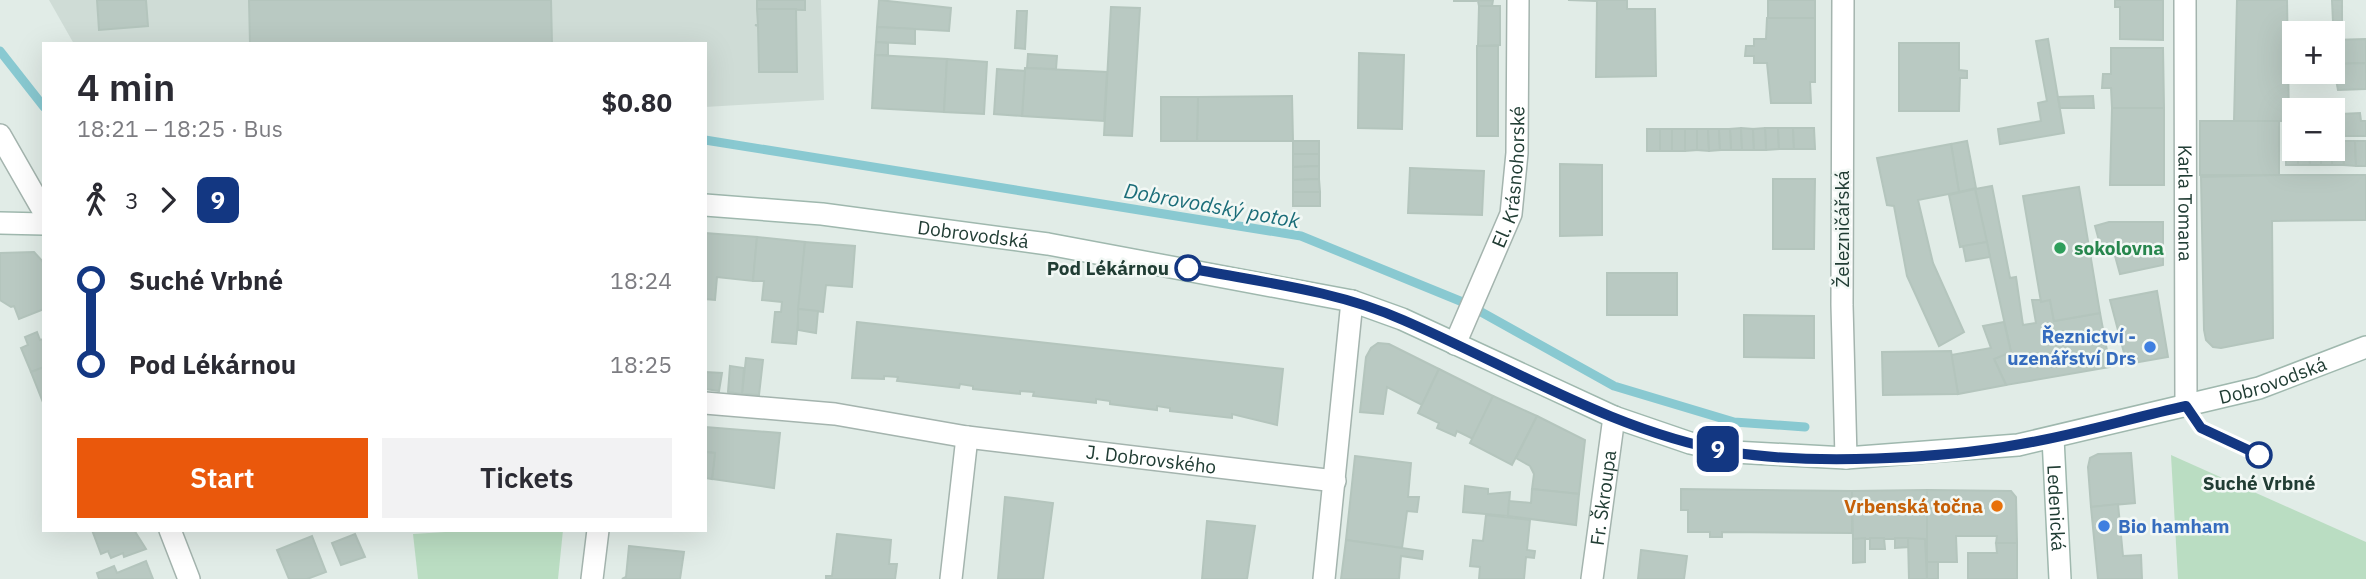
<!DOCTYPE html>
<meta charset="utf-8">
<style>
body{margin:0;font-family:"IBM Plex Sans",sans-serif;background:#f2f2f3;color:#2b2b33;height:100vh;display:flex;flex-direction:column;font-size:26px;white-space:nowrap}
*{box-sizing:border-box;margin:0}
p{font-size:23px;color:#7c7c81}
.icon{flex:none;width:38px;height:38px;fill:none;stroke:currentColor;stroke-width:2;stroke-linecap:round;stroke-linejoin:round}
.map{position:relative;flex:1;overflow:hidden}
.sheet{position:absolute;left:42px;top:42px;width:665px;height:490px;display:flex;flex-direction:column;background:#fff;border-radius:0px;box-shadow:0 7px 28px #0002}
.sheet>*{flex:none}
.badge{padding:0 14px;border-radius:10px;font-size:24px;line-height:46px}
.buttons{position:absolute;left:2282px;top:21px;display:grid;gap:14px}
.buttons a{display:grid;place-items:center;width:63px;height:63px;border-radius:0px;background:#fff;box-shadow:0 7px 28px #0002;font-size:35px}
.map>.badge{position:absolute;translate:-50% -50%;box-shadow:0 0 0 4px #fff}
.legs{display:flex;align-items:center;gap:10px;height:77px;padding:0 35px;font-size:23px}
.legs p{margin-inline-start:auto}
.overview{display:flex;align-items:center;justify-content:space-between;height:119px;padding:0 35px}
h1{font-size:38px;font-weight:600;line-height:52px}
.button{display:flex;gap:14px;margin-top:auto;padding:14px 35px}
.button a{flex:1;height:80px;border-radius:0px;background:#ea580c;color:#fff;font-size:28px;font-weight:600;line-height:80px;text-align:center}
.button a+a{background:#f2f2f3;color:#2b2b33}
ul{padding:0 35px;list-style:none}
li{display:flex;align-items:center;gap:24px;height:84px;font-size:26px}
li i{display:grid;place-items:center;width:10px;height:100%;margin:0 9px;background:currentColor}
li i::after{content:'';width:18px;height:18px;margin:-9px;border:5px solid;border-radius:50%;background:#fff}
li p{margin-inline-start:auto}
li:first-child i{background:linear-gradient(#0000 50%,currentColor 0)}
li:last-child i{background:linear-gradient(currentColor 50%,#0000 0)}
.map>svg:first-child{display:block}
.built{fill:#cfdcd6}
.green{fill:#baddc2}
.lines{fill:none;stroke-linecap:round;stroke-linejoin:round}
.stream{stroke:#89c9d1;stroke-width:9}
.building{fill:#b9c9c2;stroke:#b4c5bd;stroke-width:2}
.street-casing{stroke:#a4b4ae;stroke-width:24}
.secondary-casing{stroke:#9fb8ae;stroke-width:24}
.street{stroke:#fff;stroke-width:21}
.secondary{stroke:#fff;stroke-width:21}
.line-1-casing{stroke:#fff;stroke-width:16}
.line-1{stroke:#133782;stroke-width:10}
.leisure-dot{fill:#2e9e5b;stroke:#f2f8f5;stroke-width:2.5}
.stop-1-dot{fill:#fff;stroke:#133782;stroke-width:3.5}
.shop-dot{fill:#3f7fe0;stroke:#f2f8f5;stroke-width:2.5}
.food-dot{fill:#e8710a;stroke:#f2f8f5;stroke-width:2.5}
.labels{text-anchor:middle;dominant-baseline:central;stroke-width:5;stroke-linejoin:round;paint-order:stroke}
.street-label{font-size:19px;fill:#213d34;stroke:#f2f8f5}
.leisure-label{font-size:19px;font-weight:bold;fill:#27864d;stroke:#f2f8f5;text-anchor:start}
.stop-label{font-size:19px;font-weight:bold;fill:#213d34;stroke:#f2f8f5;text-anchor:end}
.shop-label{font-size:19px;font-weight:bold;fill:#366cbe;stroke:#f2f8f5;text-anchor:end}
.food-label{font-size:19px;font-weight:bold;fill:#c56008;stroke:#f2f8f5;text-anchor:end}
.water-label{font-size:21px;font-style:italic;fill:#1b6d79;stroke:#f2f8f5}
</style>
<div class="map">
<svg width="2366" height="579" viewBox="0 0 2366 579">
<rect width="100%" height="100%" fill="#e1ece7"/>
<polygon class="built" points="49,0 821,0 824,100 705,107 705,44 74,44"/>
<g class="green">
<polygon points="2171,455 2366,542 2366,579 2178,579"/>
<polygon points="478,530 563,530 558,579 418,579 413,534"/>
</g>
<g class="lines">
<g class="stream">
<polyline points="0,51 44,107"/>
<polyline points="705,140 1301,236 1465,303 1614,386 1734,422 1805,427"/>
</g>
</g>
<g class="building">
<polygon points="97,0 146,0 148,26 99,30"/>
<polygon points="249,0 551,0 552,44 250,44"/>
<polygon points="757,0 805,0 805,10 757,9"/>
<polygon points="879,0 951,8 949,31 877,27"/>
<polygon points="1493,0 1492,6 1479,6 1478,1 1453,1"/>
<polygon points="1627,0 1627,9 1655,9 1656,76 1596,77 1597,1 1568,0"/>
<rect x="1768" y="0" width="47" height="18"/>
<polygon points="2115,0 2163,0 2163,40 2120,39 2120,7 2115,7"/>
<polygon points="2237,0 2287,0 2289,121 2234,121"/>
<polygon points="2332,0 2342,0 2342,21 2333,22"/>
<polygon points="1479,6 1500,6 1500,45 1478,46"/>
<polygon points="1111,7 1140,8 1132,136 1104,135"/>
<polygon points="757,9 796,9 797,72 759,72 758,26 755,25 758,25"/>
<polygon points="1017,11 1027,11 1025,49 1015,48"/>
<polygon points="1767,18 1815,18 1815,82 1810,82 1811,103 1771,103 1767,63 1754,63 1754,56 1745,56 1746,46 1754,46 1754,39 1766,39"/>
<polygon points="877,27 915,29 915,44 876,42"/>
<polygon points="2048,39 2064,133 2000,144 1998,129 2041,121 2038,103 2047,101 2036,41"/>
<polygon points="2366,39 2366,63 2333,64 2333,40"/>
<polygon points="876,42 888,43 888,55 875,55"/>
<polygon points="1899,43 1959,43 1959,70 1967,71 1967,78 1960,78 1959,111 1899,111"/>
<rect x="1477" y="46" width="21" height="90"/>
<polygon points="2111,48 2163,48 2164,108 2112,108 2111,88 2102,88 2103,74 2111,74"/>
<polygon points="1359,53 1404,55 1402,129 1358,128"/>
<polygon points="1028,54 1057,56 1056,69 1027,68"/>
<polygon points="875,55 947,59 944,112 872,108"/>
<polygon points="947,59 987,62 984,114 944,112"/>
<polygon points="2366,63 2366,89 2338,90 2333,64"/>
<polygon points="1025,68 1107,72 1104,121 1022,116"/>
<polygon points="997,69 1025,71 1022,116 994,114"/>
<polygon points="1292,96 1293,141 1197,141 1198,97"/>
<polygon points="2093,96 2094,108 2060,108 2058,97"/>
<polygon points="1161,97 1198,97 1197,141 1161,141"/>
<polygon points="2112,108 2164,108 2164,185 2110,185"/>
<polygon points="2360,113 2361,121 2366,121 2366,136 2345,136 2341,114"/>
<rect x="2200" y="121" width="79" height="54"/>
<polygon points="1741,128 1742,150 1731,150 1730,129"/>
<polygon points="1741,128 1753,129 1754,150 1742,150"/>
<polygon points="1765,128 1778,128 1779,149 1766,150"/>
<polygon points="1765,128 1766,150 1754,150 1753,129"/>
<polygon points="1778,128 1793,128 1794,149 1779,149"/>
<polygon points="1793,128 1814,128 1815,149 1794,149"/>
<rect x="1647" y="129" width="13" height="22"/>
<rect x="1660" y="129" width="12" height="22"/>
<rect x="1672" y="129" width="13" height="22"/>
<polygon points="1685,129 1697,129 1697,150 1685,151"/>
<polygon points="1697,129 1708,129 1709,151 1697,150"/>
<polygon points="1708,129 1719,129 1720,150 1709,151"/>
<polygon points="1719,129 1730,129 1731,150 1720,150"/>
<polygon points="2286,140 2294,140 2294,149 2298,149 2298,165 2286,165"/>
<rect x="1293" y="141" width="26" height="13"/>
<polygon points="1967,141 1976,188 1959,192 1951,144"/>
<polygon points="2333,141 2343,141 2344,165 2332,165"/>
<polygon points="2343,141 2355,141 2356,166 2344,165"/>
<polygon points="2355,141 2366,141 2366,166 2356,166"/>
<polygon points="1951,144 1959,192 1918,200 1933,263 1964,332 1939,346 1907,276 1894,206 1887,205 1877,158"/>
<polygon points="2298,149 2309,149 2310,165 2298,165"/>
<polygon points="2309,149 2321,149 2321,165 2310,165"/>
<rect x="2321" y="149" width="11" height="16"/>
<polygon points="1293,154 1319,154 1319,166 1293,167"/>
<polygon points="1560,164 1602,165 1602,235 1560,236"/>
<polygon points="1319,166 1319,179 1293,180 1293,167"/>
<polygon points="1410,168 1484,171 1482,215 1408,213"/>
<polygon points="2279,175 2366,175 2366,220 2272,221 2273,338 2221,348 2213,347 2206,340 2204,330 2201,177"/>
<polygon points="1319,179 1320,192 1293,192 1293,180"/>
<polygon points="1773,179 1815,179 1814,249 1773,249"/>
<polygon points="1992,186 2010,278 2016,277 2023,325 2036,323 2032,300 2050,300 2054,321 2100,313 2110,367 2006,385 1994,359 2011,352 1975,189"/>
<polygon points="2079,187 2100,313 2054,321 2050,300 2041,302 2023,196"/>
<polygon points="1975,189 1987,242 1960,247 1949,195"/>
<rect x="1293" y="192" width="27" height="14"/>
<polygon points="2109,222 2163,222 2163,265 2120,274 2112,245 2101,248 2095,226"/>
<polygon points="705,233 757,237 753,281 717,277 715,300 705,299"/>
<polygon points="757,237 805,242 796,344 772,342 775,312 781,312 782,302 762,300 764,281 753,281"/>
<polygon points="805,242 855,246 852,287 826,285 823,312 798,309"/>
<polygon points="1987,242 1990,257 1966,261 1963,246"/>
<polygon points="34,252 44,263 44,309 19,319 14,306 11,307 0,300 0,253"/>
<rect x="1607" y="273" width="70" height="42"/>
<polygon points="2157,291 2168,357 2127,364 2110,300"/>
<polygon points="798,309 818,311 816,333 798,330"/>
<polygon points="1744,315 1814,316 1814,358 1744,357"/>
<polygon points="857,322 1283,369 1277,425 1232,414 1232,418 1170,411 1170,408 1157,406 1157,410 1110,404 1110,401 1096,399 1096,403 1033,396 1034,392 1020,391 1020,394 973,389 973,386 960,384 959,388 897,381 898,377 884,376 884,379 852,378"/>
<polygon points="2004,322 2011,352 1994,359 2006,385 1958,394 1951,355 1991,348 1983,326"/>
<polygon points="37,332 40,340 44,339 44,367 31,372 21,348 28,345 25,337"/>
<polygon points="1378,343 1389,344 1439,369 1422,405 1387,387 1383,414 1360,412 1366,357 1371,348"/>
<polygon points="1951,351 1958,394 1883,395 1882,352"/>
<polygon points="746,358 763,360 759,395 742,394"/>
<polygon points="730,366 744,368 742,394 728,392"/>
<polygon points="44,367 44,405 31,372"/>
<polygon points="1439,369 1493,396 1473,439 1457,431 1455,436 1437,428 1439,423 1418,413"/>
<polygon points="705,372 722,373 719,391 705,389"/>
<polygon points="1493,396 1537,416 1512,465 1470,443"/>
<polygon points="1537,416 1585,440 1579,494 1532,489 1534,474 1530,466 1516,458"/>
<polygon points="705,427 780,433 774,488 712,479 715,453 705,452"/>
<polygon points="705,452 715,453 712,479 705,478"/>
<polygon points="2131,453 2135,503 2091,507 2088,467 2090,458 2098,454"/>
<polygon points="1355,456 1411,463 1408,497 1419,497 1417,512 1407,511 1402,548 1346,540"/>
<polygon points="1465,486 1488,489 1488,494 1510,492 1508,516 1463,512"/>
<polygon points="1532,489 1579,494 1576,525 1508,516 1509,501 1531,503"/>
<polygon points="1681,489 1852,491 1852,533 1722,532 1722,537 1710,537 1710,532 1688,532 1688,510 1681,510"/>
<polygon points="1927,490 2011,491 2016,497 2017,543 1996,543 1997,536 1956,536 1957,562 1927,562"/>
<polygon points="1927,490 1927,539 1853,539 1852,491"/>
<polygon points="1005,497 1053,503 1043,579 998,579"/>
<polygon points="2118,504 2123,556 2141,555 2142,579 2098,579 2091,507"/>
<polygon points="1486,515 1530,520 1527,550 1535,551 1534,558 1526,557 1524,579 1479,579 1480,567 1470,566 1473,540 1483,541"/>
<polygon points="1207,521 1255,526 1247,579 1202,579"/>
<polygon points="92,530 134,530 146,549 124,557 123,553 111,558 108,551 101,554"/>
<polygon points="355,534 365,557 341,565 332,543"/>
<polygon points="837,534 891,540 889,564 897,564 895,579 826,579 826,576 832,576"/>
<polygon points="312,536 326,572 307,579 289,579 277,550"/>
<polygon points="1865,538 1865,562 1853,563 1853,539"/>
<polygon points="1870,538 1884,538 1885,549 1870,549"/>
<polygon points="1895,538 1908,538 1909,547 1895,548"/>
<polygon points="1908,538 1925,539 1927,579 1909,579"/>
<polygon points="1346,540 1423,551 1422,559 1401,556 1399,579 1341,579"/>
<polygon points="1996,543 2017,543 2017,579 1968,579 1968,553 1997,553"/>
<polygon points="629,546 684,552 680,579 622,579 626,577"/>
<polygon points="1641,550 1687,556 1684,579 1638,579"/>
<polygon points="146,561 153,579 99,579 97,573 114,566 117,573"/>
<rect x="1927" y="562" width="11" height="17"/>
</g>
<g class="lines">
<defs>
<g id="street">
<polyline points="1843,0 1842,305 1846,458"/>
<path id="s1" d="M2185,0l1,406"/>
<polyline points="0,135 44,212"/>
<path id="s2" d="M1455,344l56,-130 6,-61 1,-153"/>
<path id="s3" d="M705,403l130,11 132,23 368,44"/>
<polyline points="170,530 189,579"/>
<polyline points="592,579 598,530"/>
<polyline points="951,579 967,437"/>
<polyline points="1324,579 1352,301"/>
<path id="s4" d="M1592,579l22,-162"/>
</g>
<g id="secondary">
<path id="s5" d="M705,205l117,9 226,30 304,57 50,18 212,98 76,26 43,9 113,6 172,-13 241,-57 107,-41"/>
<polyline points="0,223 44,224"/>
<path id="s6" d="M2053,438l7,141"/>
</g>
</defs>
<use href="#street" class="street-casing"/>
<use href="#secondary" class="secondary-casing"/>
<use href="#street" class="street"/>
<use href="#secondary" class="secondary"/>
</g>
<g class="lines">
<defs>
<path id="line-1" d="M1188,268c71,14 148,22 215,52 107,46 211,112 328,132 80,13 210,7 290,-8 55,-9 110,-26 165,-38l15,22 58,27"/>
</defs>
<use href="#line-1" class="line-1-casing"/>
<use href="#line-1" class="line-1"/>
</g>
<circle class="leisure-dot" cx="2060" cy="248" r="7"/>
<g class="stop-1-dot">
<circle cx="1188" cy="268" r="12"/>
<circle cx="2259" cy="455" r="12"/>
</g>
<g class="shop-dot">
<circle cx="2150" cy="347" r="7"/>
<circle cx="2104" cy="526" r="7"/>
</g>
<circle class="food-dot" cx="1997" cy="506" r="7"/>
<g class="labels">
<g class="street-label">
<text stroke="none"><textPath href="#s2" startOffset="178">El. Krásnohorské</textPath></text>
<text stroke="none"><textPath href="#s1" startOffset="203">Karla Tomana</textPath></text>
<text transform="translate(1842 229) rotate(-90)">Železničářská</text>
<text stroke="none"><textPath href="#s5" startOffset="270">Dobrovodská</textPath></text>
<text stroke="none"><textPath href="#s5" startOffset="1614">Dobrovodská</textPath></text>
<text stroke="none"><textPath href="#s3" startOffset="450">J. Dobrovského</textPath></text>
<text stroke="none"><textPath href="#s4" startOffset="82">Fr. Škroupa</textPath></text>
<text stroke="none"><textPath href="#s6" startOffset="70">Ledenická</textPath></text>
</g>
<g class="leisure-label">
<text x="2074" y="248">sokolovna</text>
</g>
<g class="stop-label">
<text x="1169" y="268">Pod Lékárnou</text>
<text x="2259" y="483" text-anchor="middle">Suché Vrbné</text>
</g>
<g class="shop-label">
<text x="2136" y="336">Řeznictví -<tspan x="2136" dy="22">uzenářství Drs</tspan></text>
<text x="2118" y="526" text-anchor="start">Bio hamham</text>
</g>
<g class="food-label">
<text x="1983" y="506">Vrbenská točna</text>
</g>
<g class="water-label">
<text transform="translate(1212 205) rotate(10)">Dobrovodský potok</text>
</g>
</g>
</svg>
<div class="buttons">
<a>+</a>
<a>−</a>
</div>
<b class="badge" style="left:1718px;top:449px;background:#133782;color:#fff">9</b>
<section class="sheet">
<div class="overview"><div><h1>4 min</h1><p>18:21 – 18:25 · Bus</p></div><b>$0.80</b></div>
<div class="legs"><svg class="icon" aria-label="walk" viewBox="0 0 24 24"><circle cx="13" cy="4" r="2"/><path d="M13 8l-2 6 4 7M11 14l-3 7M7 12l3-4h3l4 4"/></svg>3<svg class="icon" aria-label="forward" viewBox="0 0 24 24"><path d="M9 5l7 7-7 7"/></svg><b class="badge" style="background:#133782;color:#fff">9</b></div>
<ul>
<li><i style="color:#133782"></i><b>Suché Vrbné</b><p>18:24</p></li>
<li><i style="color:#133782"></i><b>Pod Lékárnou</b><p>18:25</p></li>
</ul>
<div class="button"><a>Start</a><a>Tickets</a></div>
</section>
</div>
